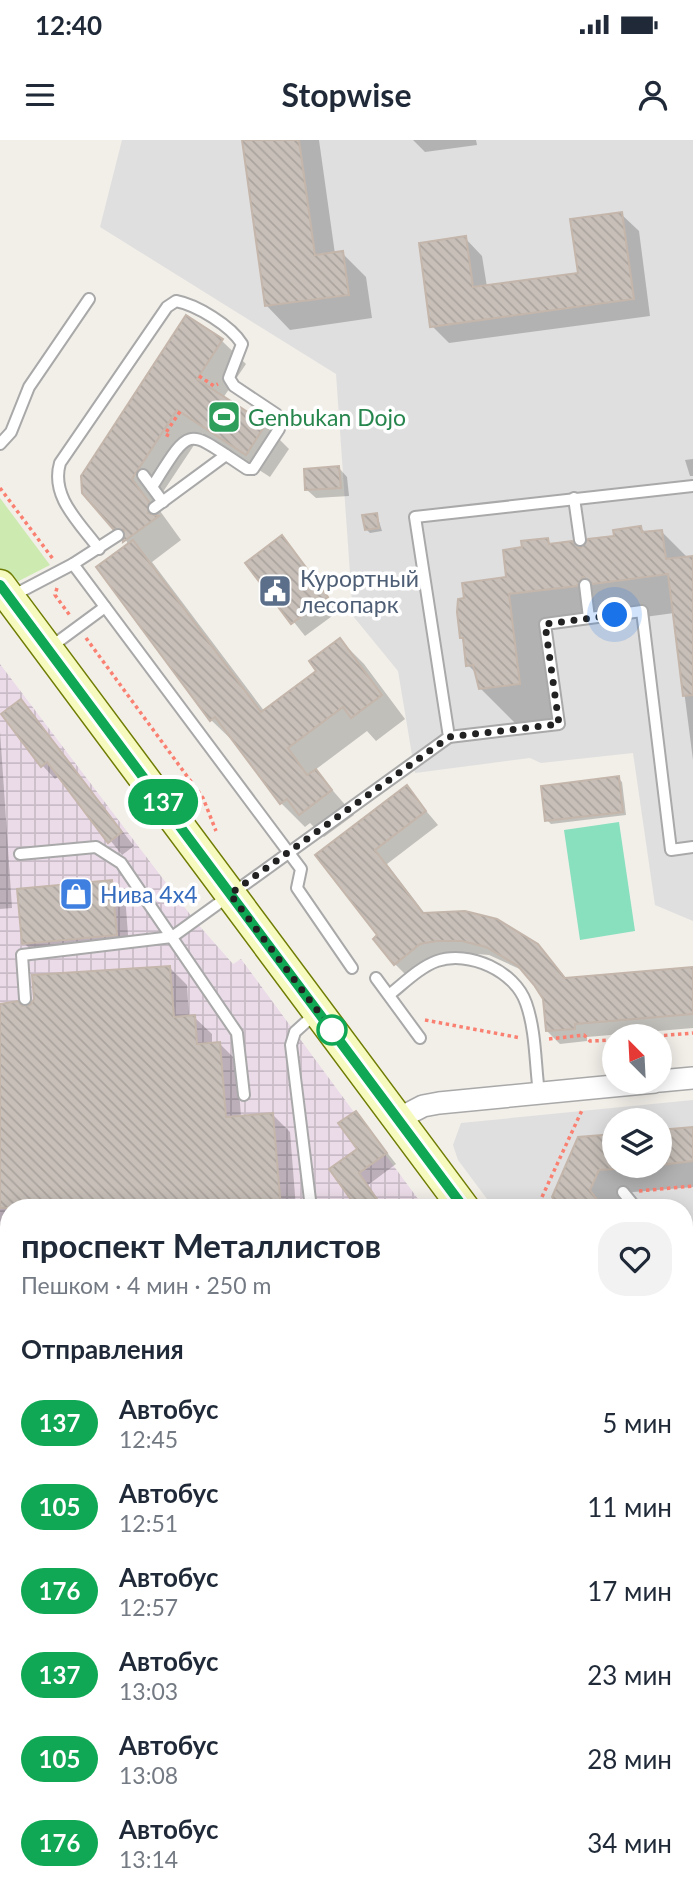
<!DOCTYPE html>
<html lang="ru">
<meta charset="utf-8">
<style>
body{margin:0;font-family:Lato,sans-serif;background:#f2f2f3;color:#1f2937;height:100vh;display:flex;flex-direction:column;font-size:26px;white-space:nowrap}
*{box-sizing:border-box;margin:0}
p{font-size:23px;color:#747a83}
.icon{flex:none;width:38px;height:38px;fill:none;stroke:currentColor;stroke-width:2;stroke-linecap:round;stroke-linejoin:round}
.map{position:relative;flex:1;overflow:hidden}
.side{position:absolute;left:0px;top:1059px;width:693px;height:702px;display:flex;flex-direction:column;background:#fff;border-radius:28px 28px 0 0;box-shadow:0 4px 18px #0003}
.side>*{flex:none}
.badge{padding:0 14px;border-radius:23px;font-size:24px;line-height:46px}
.needle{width:46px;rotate:336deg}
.fabs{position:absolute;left:602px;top:884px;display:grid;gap:14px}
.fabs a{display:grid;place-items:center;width:70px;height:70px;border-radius:50%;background:#fff;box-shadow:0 4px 18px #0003;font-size:35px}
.you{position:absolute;width:35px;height:35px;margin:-18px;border:5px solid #fff;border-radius:50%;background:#1a73e8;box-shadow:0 0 0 10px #1a73e833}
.map>.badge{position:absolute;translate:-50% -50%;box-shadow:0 0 0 4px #fff}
h2{padding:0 21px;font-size:26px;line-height:63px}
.round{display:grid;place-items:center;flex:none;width:74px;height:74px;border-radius:28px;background:#f2f2f3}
.head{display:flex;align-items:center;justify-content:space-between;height:119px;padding:0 21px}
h1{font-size:33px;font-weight:700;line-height:52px}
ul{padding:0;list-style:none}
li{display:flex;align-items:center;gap:21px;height:84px;padding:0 21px}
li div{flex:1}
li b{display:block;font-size:26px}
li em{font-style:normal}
li .badge{min-width:77px;font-weight:700;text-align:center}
.status{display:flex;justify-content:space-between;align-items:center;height:49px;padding:0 35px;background:#fff;direction:ltr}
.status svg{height:19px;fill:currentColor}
header{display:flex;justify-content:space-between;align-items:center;height:91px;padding:0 21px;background:#fff;font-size:32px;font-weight:700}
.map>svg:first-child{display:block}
.residential{fill:#e0dfdf;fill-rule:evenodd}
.industrial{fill:url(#industrial-grid)}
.grass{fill:#cdebb0}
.pitch{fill:#88e0be}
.shadow{fill:#0003}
.building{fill:url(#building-back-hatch);stroke:#c4b6ab;stroke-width:2}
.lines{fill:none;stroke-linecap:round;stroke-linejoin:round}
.lane-casing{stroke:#a9a9a9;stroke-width:14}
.street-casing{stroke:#a9a9a9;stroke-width:24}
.secondary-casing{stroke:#707d05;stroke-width:33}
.path{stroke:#fa8072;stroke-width:3.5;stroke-dasharray:3.5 3.5;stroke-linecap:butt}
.lane{stroke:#fff;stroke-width:10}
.street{stroke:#fff;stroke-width:21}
.secondary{stroke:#f7fabf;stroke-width:30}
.line-casing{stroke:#fff;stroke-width:16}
.line{stroke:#10a855;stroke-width:10}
.walk{stroke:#222;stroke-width:7;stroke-dasharray:0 12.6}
.stop-dot{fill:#fff;stroke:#10a855;stroke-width:3.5}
.labels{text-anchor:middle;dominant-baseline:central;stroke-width:7;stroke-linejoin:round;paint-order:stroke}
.leisure-label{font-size:23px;fill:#27864d;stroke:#fff;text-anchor:start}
.service-label{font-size:23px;fill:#4e5e75;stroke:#fff;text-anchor:start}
.shop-label{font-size:23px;fill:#366cbe;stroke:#fff;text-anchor:start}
</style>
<div class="status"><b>12:40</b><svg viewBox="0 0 49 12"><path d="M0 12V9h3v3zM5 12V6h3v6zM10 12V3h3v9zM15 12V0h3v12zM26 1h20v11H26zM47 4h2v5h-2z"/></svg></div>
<header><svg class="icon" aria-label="menu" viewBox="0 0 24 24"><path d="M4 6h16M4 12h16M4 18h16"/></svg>Stopwise<svg class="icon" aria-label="person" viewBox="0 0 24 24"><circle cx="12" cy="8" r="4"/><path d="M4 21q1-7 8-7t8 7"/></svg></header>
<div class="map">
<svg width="693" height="1760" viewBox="0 0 693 1760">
<defs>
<pattern id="industrial-grid" width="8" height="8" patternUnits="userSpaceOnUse" patternTransform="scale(1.75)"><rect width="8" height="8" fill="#ebdbe8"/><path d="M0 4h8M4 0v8" fill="none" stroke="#c9bcc7"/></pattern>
<pattern id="building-back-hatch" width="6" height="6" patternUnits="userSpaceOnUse" patternTransform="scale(1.75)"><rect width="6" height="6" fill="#c7bfb8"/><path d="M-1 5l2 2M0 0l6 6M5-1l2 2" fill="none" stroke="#aba49e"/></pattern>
</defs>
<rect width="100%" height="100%" fill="#f2efe9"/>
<g class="residential">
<polygon points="122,0 693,0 693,781 655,765 633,613 541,623 530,618 415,633 398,531 353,476 336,234 100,87"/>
<path d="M693,960v375l-9,-11v-256l-191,-1 -35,-47 -5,-15 8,-22zM614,980h46v46h-46z"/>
</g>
<polygon class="industrial" points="0,524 195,781 233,824 241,819 424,1067 9,1068 9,1752 684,1752 684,1422 693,1434 693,1760 0,1760"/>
<polygon class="grass" points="0,358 50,425 11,445 0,431"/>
<polygon class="pitch" points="619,682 635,791 580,800 564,690"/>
<g class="shadow">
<polygon points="243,0 319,0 335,114 342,113 366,137 372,178 290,190 267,166"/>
<polygon points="413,0 476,0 477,5 425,12"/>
<polygon points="621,74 639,91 650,176 449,203 432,186 465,98 482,116 487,147 580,134"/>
<polygon points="222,201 246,224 223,258 265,285 289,309 270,337 202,293 155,364 181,400 152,422 265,572 319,531 340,500 364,524 405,579 376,601 367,591 315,630 354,675 324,697 310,683 305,687 281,663 235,603 211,580 125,398 84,353"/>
<polygon points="693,319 693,336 690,336 685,320"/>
<polygon points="339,328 347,337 349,356 316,358 307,350"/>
<polygon points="377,375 382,391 370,393 366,389"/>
<polygon points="641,388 646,393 661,391 688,418 693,418 693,620 674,473 630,479 620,472 613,481 544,490 555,580 517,585 481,549 477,534 468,525 462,498 508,439 524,409 547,400 553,405 581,410"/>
<polygon points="282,398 339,471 305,496 247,423"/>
<polygon points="21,561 134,706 122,715 59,636 55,639 42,625"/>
<polygon points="0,591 12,768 0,769"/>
<polygon points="618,638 622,642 626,675 551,684 547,680"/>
<polygon points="406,647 438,685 387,724 426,775 537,805 567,840 693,829 693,888 587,897 587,901 560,904 547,891 545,859 524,831 489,815 464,813 433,817 408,837 395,824 380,796 318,715"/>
<polygon points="111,742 125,755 129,808 37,816 24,803"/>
<polygon points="170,828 187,845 189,878 194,877 212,894 212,904 220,904 237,921 241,977 273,975 290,992 296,1068 9,1068 9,1635 0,1636 0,866 22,868"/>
<polygon points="356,973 396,1024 368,1045 384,1068 344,1068 354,1060 359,1009"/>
<polygon points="693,988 693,1047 622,1053 616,1068 562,1068 579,999 614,996 614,1026 660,1026 660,991"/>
<polygon points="684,1170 693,1181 693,1213 684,1220"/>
<polygon points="684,1504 693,1515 693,1563 684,1570"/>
<polygon points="77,1752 198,1752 219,1760 85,1760"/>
<polygon points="288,1752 360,1752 357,1760 296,1760"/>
<polygon points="381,1752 531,1752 553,1760 378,1760"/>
</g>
<g class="building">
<polygon points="242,0 299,0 315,115 343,111 349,155 265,166"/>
<polygon points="622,72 634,159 430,187 419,103 466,96 473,147 578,133 570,79"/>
<polygon points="186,175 223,199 197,239 266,284 246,315 177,270 132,339 149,362 148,373 159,376 123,402 124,390 113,389 82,353 81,336"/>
<polygon points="339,326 341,348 305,350 304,329"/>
<polygon points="377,373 379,388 365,390 362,375"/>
<polygon points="641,386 642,392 662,390 666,419 693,416 693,555 683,556 668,434 593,444 583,437 577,446 509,454 520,544 479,549 473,525 466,526 463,498 460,498 457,472 458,459 464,458 462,443 506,437 503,410 522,407 521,401 548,398 549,404 572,401 580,408 588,399 614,396 613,390"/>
<polygon points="282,395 328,457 291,484 245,423"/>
<polygon points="133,400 261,572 316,531 309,521 340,498 382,555 351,578 343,567 288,608 307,635 316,629 332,650 299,675 287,659 280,664 215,577 210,581 96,427"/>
<polygon points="21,559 122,692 108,703 47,622 41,627 1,574"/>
<polygon points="619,636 623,672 545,681 541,646"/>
<polygon points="407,645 426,671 375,710 423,773 465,771 497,779 538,804 565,838 693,827 693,874 575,884 575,889 546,891 543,859 534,845 518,826 486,807 462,801 437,801 420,804 394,825 373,799 377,795 315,715"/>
<polygon points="112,740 117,795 22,804 17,749"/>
<polygon points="170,826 174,877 195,875 197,904 220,902 226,977 273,973 281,1068 0,1068 0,864 18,861 22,866 30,865 34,859 32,835"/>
<polygon points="356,971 387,1013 359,1033 383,1068 357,1068 329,1029 357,1009 338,983"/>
<polygon points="693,987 693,1021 660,1025 660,990"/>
<polygon points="614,994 614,1029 599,1030 590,1050 603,1068 559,1068 552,1057 578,997"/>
</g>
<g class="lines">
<defs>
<g id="lane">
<polyline points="0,304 11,292 29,247 89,159"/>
<polyline points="143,335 163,362"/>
<polyline points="574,358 580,400"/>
<polyline points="154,368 226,315"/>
<path d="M99,409c-19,-26 -49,-52 -39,-86l107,-156 9,-6c21,4 55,25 66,43l-13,34 5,8 42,28 4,7 -1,8 -26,40h-6c-62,-41 -55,-45 -95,18"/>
<polyline points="73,424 301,729 297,748 352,828"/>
<polyline points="585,445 589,478"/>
<polyline points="12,456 73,424 118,395"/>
<polyline points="48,509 105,467"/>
<polyline points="449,597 559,584 545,484 642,471 671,710 693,707"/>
<polyline points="20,714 96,707 121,723 237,893 244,955"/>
<polyline points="376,838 420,898"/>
<path d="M389,855c14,-11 31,-28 48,-34 32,-11 78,10 89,42 10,28 9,61 13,90"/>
<polyline points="25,859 22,815 172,797 449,597 415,377 693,346"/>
<polyline points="623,1052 636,1068"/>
<polyline points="311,1068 291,905 295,892 316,873"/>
<polyline points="684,1130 693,1142"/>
<polyline points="684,1244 693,1238"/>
<polyline points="684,1461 693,1473"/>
<polyline points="684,1580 693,1573"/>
<polyline points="254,1752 275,1760"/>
<polyline points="581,1752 602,1760"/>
<polyline points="360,1760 364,1752"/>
</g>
<g id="street">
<polyline points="660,941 693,938"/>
<polyline points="398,979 423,966 439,963 655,942"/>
</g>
<g id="secondary">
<polyline points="0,445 464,1068"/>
<polyline points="684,1362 693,1374"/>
</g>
</defs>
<use href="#lane" class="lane-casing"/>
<use href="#street" class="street-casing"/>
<use href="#secondary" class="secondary-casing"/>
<g class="path">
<polyline points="199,236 214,246 218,244"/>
<polyline points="169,296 165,294 181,270"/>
<polyline points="0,348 53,419"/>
<polyline points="57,448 55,455 71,477"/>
<polyline points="86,498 203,658 216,691"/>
<polyline points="425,880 521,898"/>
<polyline points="657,896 693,893"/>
<polyline points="549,899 584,895 590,901 614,900"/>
<polyline points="639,1051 693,1046"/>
<polyline points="542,1057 583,968"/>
<polyline points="684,1283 693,1295"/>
</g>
<use href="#lane" class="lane"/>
<use href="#street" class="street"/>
<use href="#secondary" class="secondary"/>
</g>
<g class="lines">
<defs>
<polyline id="line" points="0,445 464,1068"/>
</defs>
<use href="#line" class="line-casing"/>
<use href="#line" class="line"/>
<polyline class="walk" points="332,890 230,754 449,597 559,584 545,484 615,475"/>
</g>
<defs>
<symbol id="stadium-square" viewBox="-11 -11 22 22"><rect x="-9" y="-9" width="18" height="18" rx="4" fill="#2e9e5b" stroke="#fff"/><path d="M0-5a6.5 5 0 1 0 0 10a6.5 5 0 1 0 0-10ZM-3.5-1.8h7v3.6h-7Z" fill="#fff"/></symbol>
<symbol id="civic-square" viewBox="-11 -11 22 22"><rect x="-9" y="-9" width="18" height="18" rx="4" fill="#5c6f8a" stroke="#fff"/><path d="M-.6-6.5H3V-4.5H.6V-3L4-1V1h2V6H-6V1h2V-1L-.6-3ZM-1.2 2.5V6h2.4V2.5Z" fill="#fff"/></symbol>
<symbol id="shop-square" viewBox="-11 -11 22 22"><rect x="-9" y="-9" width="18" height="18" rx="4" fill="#3f7fe0" stroke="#fff"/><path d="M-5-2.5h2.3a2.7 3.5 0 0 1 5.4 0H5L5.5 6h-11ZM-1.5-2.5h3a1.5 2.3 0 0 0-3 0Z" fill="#fff"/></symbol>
</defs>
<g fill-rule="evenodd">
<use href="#stadium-square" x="205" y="258" width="38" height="38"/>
<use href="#civic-square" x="256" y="432" width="38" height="38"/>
<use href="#shop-square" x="57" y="735" width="38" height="38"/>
</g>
<circle class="stop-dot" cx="332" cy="890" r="14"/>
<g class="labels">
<g class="leisure-label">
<text x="248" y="277">Genbukan Dojo</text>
</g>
<g class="service-label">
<text x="300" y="438">Курортный<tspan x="300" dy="26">лесопарк</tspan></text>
</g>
<g class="shop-label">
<text x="100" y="754">Нива 4х4</text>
</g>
</g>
</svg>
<div class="fabs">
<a><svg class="needle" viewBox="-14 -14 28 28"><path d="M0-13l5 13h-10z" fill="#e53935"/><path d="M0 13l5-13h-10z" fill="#747a83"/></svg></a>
<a><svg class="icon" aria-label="layers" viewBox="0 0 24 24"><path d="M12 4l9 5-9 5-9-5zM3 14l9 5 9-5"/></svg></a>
</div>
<div class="you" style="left:615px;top:475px"></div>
<b class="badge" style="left:163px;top:662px;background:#10a855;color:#fff">137</b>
<section class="side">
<div class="head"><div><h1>проспект Металлистов</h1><p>Пешком · 4 мин · 250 m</p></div><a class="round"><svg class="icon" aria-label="heart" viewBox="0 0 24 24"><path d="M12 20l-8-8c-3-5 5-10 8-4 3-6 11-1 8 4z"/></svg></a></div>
<h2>Отправления</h2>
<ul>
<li><span class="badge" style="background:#10a855;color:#fff">137</span><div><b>Автобус</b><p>12:45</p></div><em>5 мин</em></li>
<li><span class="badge" style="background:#10a855;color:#fff">105</span><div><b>Автобус</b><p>12:51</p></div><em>11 мин</em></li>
<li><span class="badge" style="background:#10a855;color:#fff">176</span><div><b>Автобус</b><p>12:57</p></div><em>17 мин</em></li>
<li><span class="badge" style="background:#10a855;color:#fff">137</span><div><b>Автобус</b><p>13:03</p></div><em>23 мин</em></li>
<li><span class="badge" style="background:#10a855;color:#fff">105</span><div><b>Автобус</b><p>13:08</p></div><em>28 мин</em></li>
<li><span class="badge" style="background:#10a855;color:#fff">176</span><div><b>Автобус</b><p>13:14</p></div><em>34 мин</em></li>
</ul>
</section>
</div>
